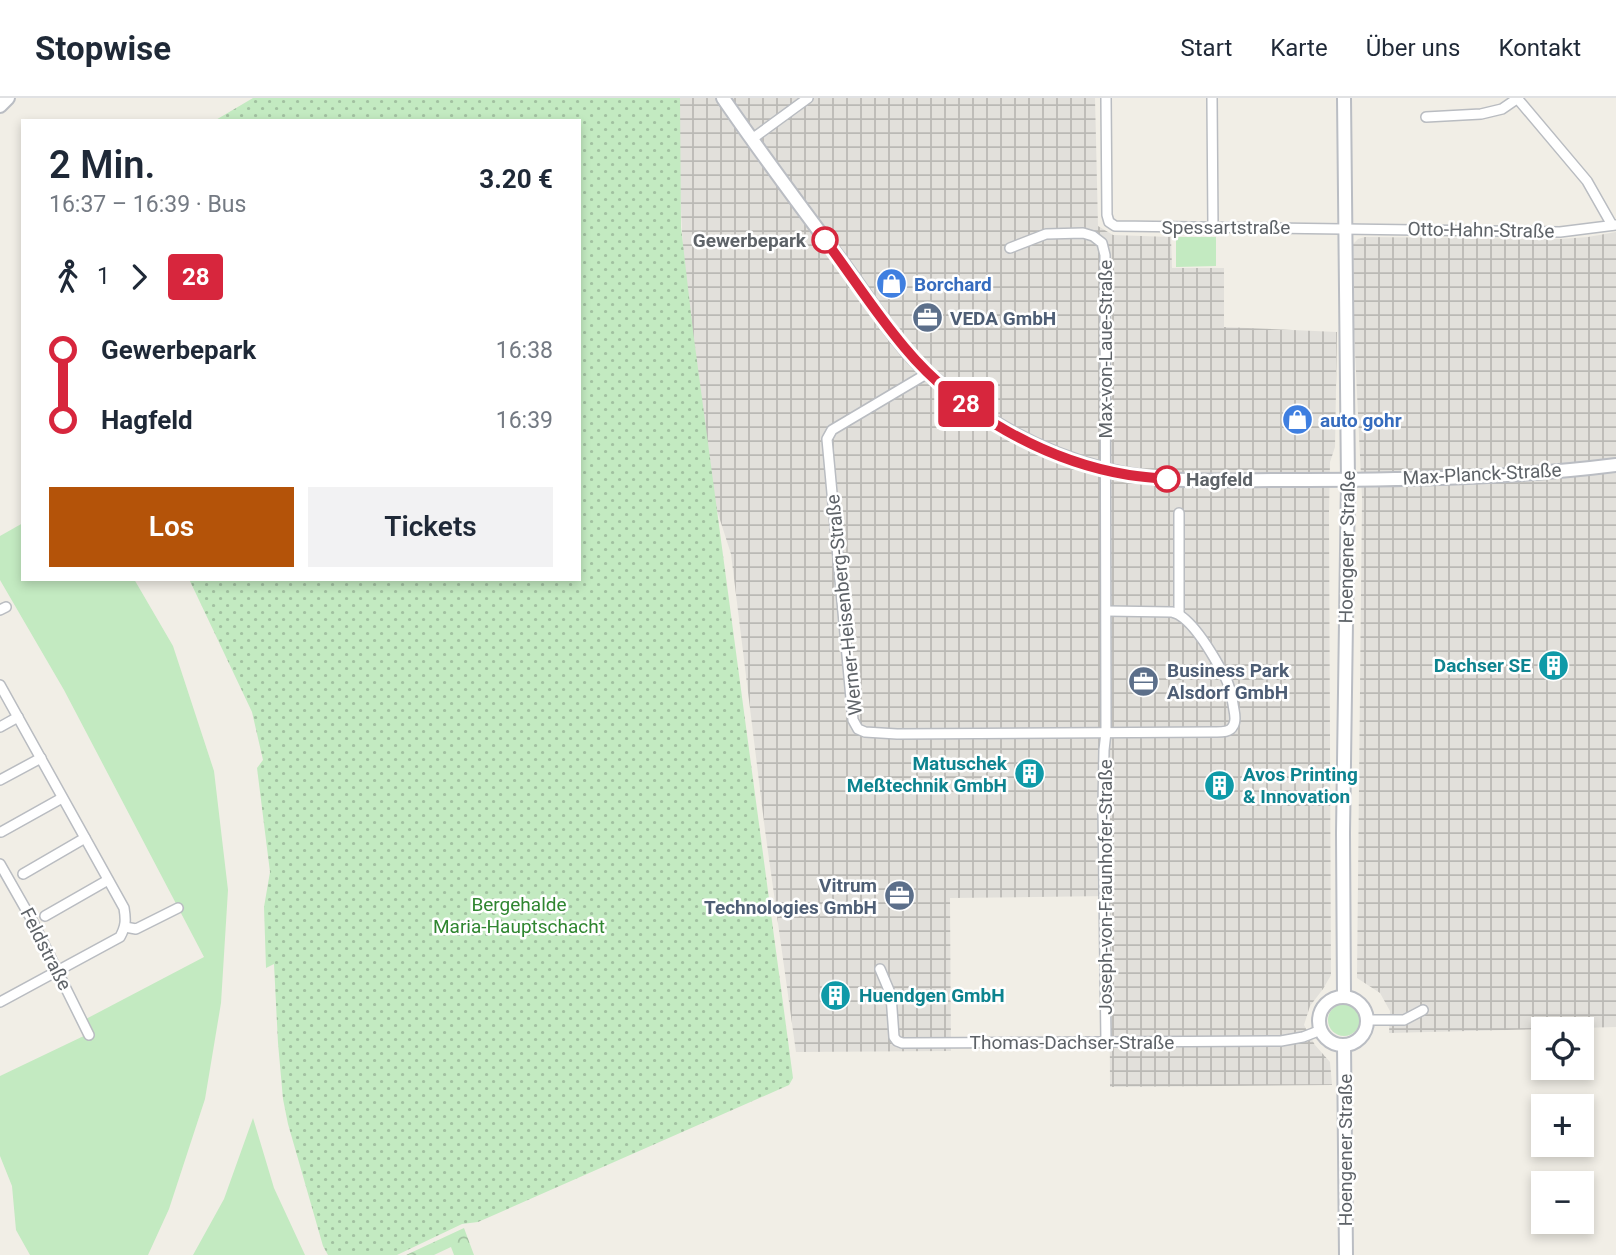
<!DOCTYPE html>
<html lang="de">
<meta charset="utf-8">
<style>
body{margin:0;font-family:Roboto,sans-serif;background:#f2f2f3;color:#1f2937;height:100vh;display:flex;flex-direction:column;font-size:26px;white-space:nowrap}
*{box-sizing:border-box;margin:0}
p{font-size:23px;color:#747a83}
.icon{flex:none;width:38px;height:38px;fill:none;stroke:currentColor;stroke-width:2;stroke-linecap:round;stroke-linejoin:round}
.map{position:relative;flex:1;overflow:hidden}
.details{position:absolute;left:21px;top:21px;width:560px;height:462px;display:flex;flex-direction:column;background:#fff;border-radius:0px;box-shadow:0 4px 10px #0003}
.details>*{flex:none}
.badge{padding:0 14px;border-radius:5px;font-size:24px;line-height:46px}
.fabs{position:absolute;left:1531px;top:919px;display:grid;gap:14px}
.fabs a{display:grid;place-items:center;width:63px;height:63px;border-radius:0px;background:#fff;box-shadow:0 4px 10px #0003;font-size:35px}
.map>.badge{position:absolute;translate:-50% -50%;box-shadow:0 0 0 4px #fff}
.legs{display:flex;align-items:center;gap:10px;height:77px;padding:0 28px;font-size:23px}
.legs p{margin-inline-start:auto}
.summary{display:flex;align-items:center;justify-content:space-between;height:119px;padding:0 28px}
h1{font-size:38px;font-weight:600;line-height:52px}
.button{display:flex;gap:14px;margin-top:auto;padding:14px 28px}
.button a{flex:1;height:80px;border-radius:0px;background:#b45309;color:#fff;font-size:28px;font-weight:600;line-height:80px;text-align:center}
.button a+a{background:#f2f2f3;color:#1f2937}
ul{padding:0 28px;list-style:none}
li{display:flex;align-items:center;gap:24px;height:70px;font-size:26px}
li i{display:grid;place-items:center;width:10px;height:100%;margin:0 9px;background:currentColor}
li i::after{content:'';width:18px;height:18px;margin:-9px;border:5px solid;border-radius:50%;background:#fff}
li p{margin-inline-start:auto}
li:first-child i{background:linear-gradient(#0000 50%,currentColor 0)}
li:last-child i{background:linear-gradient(currentColor 50%,#0000 0)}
header{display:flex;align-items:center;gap:42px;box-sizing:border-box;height:98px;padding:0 35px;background:#fff;border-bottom:2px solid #e0e1e3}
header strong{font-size:33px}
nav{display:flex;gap:38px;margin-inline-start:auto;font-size:24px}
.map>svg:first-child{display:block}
.industrial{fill:url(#industrial-grid)}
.grass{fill:#c3eac1}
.forest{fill:url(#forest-crowns)}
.park{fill:url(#park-dots)}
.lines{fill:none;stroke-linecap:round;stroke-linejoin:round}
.street-casing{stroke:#b9bcc1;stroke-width:12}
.secondary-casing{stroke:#babdc3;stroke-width:16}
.street{stroke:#fff;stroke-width:9}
.secondary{stroke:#fff;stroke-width:12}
.line-1-casing{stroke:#fff;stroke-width:16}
.line-1{stroke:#d7263d;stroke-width:10}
.stop-1-dot{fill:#fff;stroke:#d7263d;stroke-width:3.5}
.labels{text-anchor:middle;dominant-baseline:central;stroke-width:5;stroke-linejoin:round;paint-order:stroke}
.street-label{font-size:19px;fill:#5e6368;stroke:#fff}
.stop-label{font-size:19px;font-weight:bold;fill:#5e6368;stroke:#fff;text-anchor:end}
.shop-label{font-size:19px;font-weight:bold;fill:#366cbe;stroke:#fff;text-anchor:start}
.service-label{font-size:19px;font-weight:bold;fill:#4e5e75;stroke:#fff;text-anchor:start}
.culture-label{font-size:19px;font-weight:bold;fill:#0d838f;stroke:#fff;text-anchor:end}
.park-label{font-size:19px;fill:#2f8630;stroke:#fff}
</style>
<header>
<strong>Stopwise</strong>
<nav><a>Start</a><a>Karte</a><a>Über uns</a><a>Kontakt</a></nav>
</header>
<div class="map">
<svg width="1616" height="1157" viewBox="0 0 1616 1157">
<defs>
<pattern id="industrial-grid" width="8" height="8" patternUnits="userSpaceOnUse" patternTransform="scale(1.75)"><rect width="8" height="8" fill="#e2e0db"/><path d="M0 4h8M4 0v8" fill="none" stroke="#bab9b5"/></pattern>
<pattern id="forest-crowns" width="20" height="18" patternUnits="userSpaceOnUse" patternTransform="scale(1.75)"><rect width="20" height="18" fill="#c3eac1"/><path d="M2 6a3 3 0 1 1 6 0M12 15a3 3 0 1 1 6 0" fill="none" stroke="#a2c1a1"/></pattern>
<pattern id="park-dots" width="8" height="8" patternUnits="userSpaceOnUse" patternTransform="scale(1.75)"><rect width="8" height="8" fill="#c3eac1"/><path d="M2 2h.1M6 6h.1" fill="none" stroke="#a2c1a1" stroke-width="1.8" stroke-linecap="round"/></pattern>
</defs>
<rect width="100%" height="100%" fill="#f1eee6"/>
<g class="industrial">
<polygon points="671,0 1095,0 1098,128 1113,137 1171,139 1172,170 1224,170 1224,229 1337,234 1335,349 1330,364 1329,415 1331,877 1323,891 1310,908 1304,927 1315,947 1330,964 1332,987 1110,989 1109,798 950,800 951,953 796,954 765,732 731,456 712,397 684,176 676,3"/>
<polygon points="1616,134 1616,929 1389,935 1390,913 1380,895 1357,880 1362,400 1354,232 1353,146 1358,141 1365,139 1561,141 1588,139"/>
</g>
<g class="grass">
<polygon points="1176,139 1216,139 1216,168 1176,169"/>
<polygon points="23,425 23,481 134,481 173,548 214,673 228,792 221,905 205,1001 169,1111 148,1157 30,1157 16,1132 12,1088 0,1058 0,978 90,935 84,922 204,859 64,592 0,482 0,438"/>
<circle cx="1344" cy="922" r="16"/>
<polygon points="253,1020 274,1090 305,1157 193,1157 224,1101"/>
</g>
<polygon class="forest" points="464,1130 474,1157 454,1157 451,1149 434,1157 406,1157"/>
<polygon class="park" points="253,0 680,0 681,129 693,233 793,980 789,987 478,1124 462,1126 397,1157 328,1157 323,1148 288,1026 283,1001 278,945 274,866 266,870 264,809 270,774 257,670 263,662 252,614 189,481 579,481 579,23 214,23"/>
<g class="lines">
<defs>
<g id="street">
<polyline points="1106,0 1107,117 1109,124 1115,128 1560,134 1616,127"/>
<polyline points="1212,0 1213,130"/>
<polyline points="1517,0 1587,83 1612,127"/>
<polyline points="1426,19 1481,16 1502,11 1518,0"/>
<polyline points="752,41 808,0"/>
<polyline points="1010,150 1046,136 1083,135 1093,138 1102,145 1105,157 1106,634 1104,652 1103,709 1106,944"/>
<path d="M928,275l-96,57 -5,9 26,281 5,9 7,3 32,2 316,-2c7,0 17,1 20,-6 3,-4 2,-11 1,-16 -2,-11 -3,-22 -8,-31 -10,-19 -34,-63 -54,-67l-65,-1"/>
<polyline points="0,512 6,509"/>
<polyline points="1179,515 1179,415"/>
<path d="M0,587l124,223c2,12 2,18 -4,29l-120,65"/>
<polyline points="0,629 18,619"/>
<polyline points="0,682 41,660"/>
<polyline points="1,734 62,700"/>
<polyline points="0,766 33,824 89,937"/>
<polyline points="23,776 85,740"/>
<polyline points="45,818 108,782"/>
<polyline points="125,829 136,831 178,810"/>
<polyline points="880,871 891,897 894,939 897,943 902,945 1281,943 1303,939 1321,932"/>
<polyline points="1367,922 1404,922 1423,912"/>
</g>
<g id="secondary">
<path d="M723,0c39,57 81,113 122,168 27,37 51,78 85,109 51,45 110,78 176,95 58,14 117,10 175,10 112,0 224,-1 335,-15"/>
<polyline points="1344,0 1348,383 1343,735 1344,899"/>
<polyline points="0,8 8,0"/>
<circle cx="1343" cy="923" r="24"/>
<polyline points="1344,947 1346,1157"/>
</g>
</defs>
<use href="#street" class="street-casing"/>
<use href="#secondary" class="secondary-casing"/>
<use href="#street" class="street"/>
<use href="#secondary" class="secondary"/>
</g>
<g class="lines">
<defs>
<path id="line-1" d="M825,142c27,36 51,74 80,108 53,64 142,114 224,127 13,2 25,3 38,4"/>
</defs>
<use href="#line-1" class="line-1-casing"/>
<use href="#line-1" class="line-1"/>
</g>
<defs>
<symbol id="shop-disc" viewBox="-11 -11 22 22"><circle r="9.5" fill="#3f7fe0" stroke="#fff"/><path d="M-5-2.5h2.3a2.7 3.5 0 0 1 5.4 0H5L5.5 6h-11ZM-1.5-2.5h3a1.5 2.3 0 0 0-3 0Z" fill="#fff"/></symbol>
<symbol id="office-disc" viewBox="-11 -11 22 22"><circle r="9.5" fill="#5c6f8a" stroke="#fff"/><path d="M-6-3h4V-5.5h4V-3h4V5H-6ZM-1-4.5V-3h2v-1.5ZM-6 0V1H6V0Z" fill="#fff"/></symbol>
<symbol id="building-disc" viewBox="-11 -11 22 22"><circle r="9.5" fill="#0f9aa8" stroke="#fff"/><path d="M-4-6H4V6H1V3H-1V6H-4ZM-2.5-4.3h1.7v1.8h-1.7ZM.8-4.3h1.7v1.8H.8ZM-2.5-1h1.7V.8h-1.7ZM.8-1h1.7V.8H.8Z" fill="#fff"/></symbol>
</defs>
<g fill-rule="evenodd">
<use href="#shop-disc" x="874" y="168" width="35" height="35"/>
<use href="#office-disc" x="910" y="202" width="35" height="35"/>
<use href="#shop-disc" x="1280" y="304" width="35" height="35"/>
<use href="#building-disc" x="1536" y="550" width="35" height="35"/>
<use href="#office-disc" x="1126" y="566" width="35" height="35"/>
<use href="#building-disc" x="1012" y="658" width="35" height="35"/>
<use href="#building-disc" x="1202" y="670" width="35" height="35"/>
<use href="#office-disc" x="882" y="780" width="35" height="35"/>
<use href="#building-disc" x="818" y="880" width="35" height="35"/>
</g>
<g class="stop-1-dot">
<circle cx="825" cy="142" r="12"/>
<circle cx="1167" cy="381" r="12"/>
</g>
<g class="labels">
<g class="street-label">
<text x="1226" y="129">Spessartstraße</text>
<text transform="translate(1481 132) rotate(1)">Otto-Hahn-Straße</text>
<text transform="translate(1105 251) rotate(-90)">Max-von-Laue-Straße</text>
<text transform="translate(1482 376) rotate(-3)">Max-Planck-Straße</text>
<text transform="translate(1347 449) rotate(-89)">Hoengener Straße</text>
<text transform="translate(844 507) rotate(-96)">Werner-Heisenberg-Straße</text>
<text transform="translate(1105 789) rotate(-90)">Joseph-von-Fraunhofer-Straße</text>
<text transform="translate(46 851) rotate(63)">Feldstraße</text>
<text x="1072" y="944">Thomas-Dachser-Straße</text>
<text transform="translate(1345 1052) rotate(-90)">Hoengener Straße</text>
</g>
<g class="stop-label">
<text x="806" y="142">Gewerbepark</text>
<text x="1186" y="381" text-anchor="start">Hagfeld</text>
</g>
<g class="shop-label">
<text x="914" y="186">Borchard</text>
<text x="1320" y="322">auto gohr</text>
</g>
<g class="service-label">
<text x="950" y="220">VEDA GmbH</text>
<text x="1167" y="572">Business Park<tspan x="1167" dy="22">Alsdorf GmbH</tspan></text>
<text x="877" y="787" text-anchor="end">Vitrum<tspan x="877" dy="22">Technologies GmbH</tspan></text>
</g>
<g class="culture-label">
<text x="1531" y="567">Dachser SE</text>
<text x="1007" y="665">Matuschek<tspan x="1007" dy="22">Meßtechnik GmbH</tspan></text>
<text x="1243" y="676" text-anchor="start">Avos Printing<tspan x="1243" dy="22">&amp; Innovation</tspan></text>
<text x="859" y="897" text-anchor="start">Huendgen GmbH</text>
</g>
<g class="park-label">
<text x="519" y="806">Bergehalde<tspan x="519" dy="22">Maria-Hauptschacht</tspan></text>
</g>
</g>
</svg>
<div class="fabs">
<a><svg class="icon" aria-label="locate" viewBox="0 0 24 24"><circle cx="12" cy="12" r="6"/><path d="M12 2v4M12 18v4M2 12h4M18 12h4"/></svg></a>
<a>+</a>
<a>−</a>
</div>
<b class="badge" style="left:966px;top:306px;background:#d7263d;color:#fff">28</b>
<section class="details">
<div class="summary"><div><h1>2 Min.</h1><p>16:37 – 16:39 · Bus</p></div><b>3.20 €</b></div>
<div class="legs"><svg class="icon" aria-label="walk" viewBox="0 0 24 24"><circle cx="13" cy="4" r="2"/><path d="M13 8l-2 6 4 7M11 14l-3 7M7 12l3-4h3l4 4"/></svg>1<svg class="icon" aria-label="forward" viewBox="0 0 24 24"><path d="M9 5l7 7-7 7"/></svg><b class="badge" style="background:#d7263d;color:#fff">28</b></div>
<ul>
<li><i style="color:#d7263d"></i><b>Gewerbepark</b><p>16:38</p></li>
<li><i style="color:#d7263d"></i><b>Hagfeld</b><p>16:39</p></li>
</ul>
<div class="button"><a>Los</a><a>Tickets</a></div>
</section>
</div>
